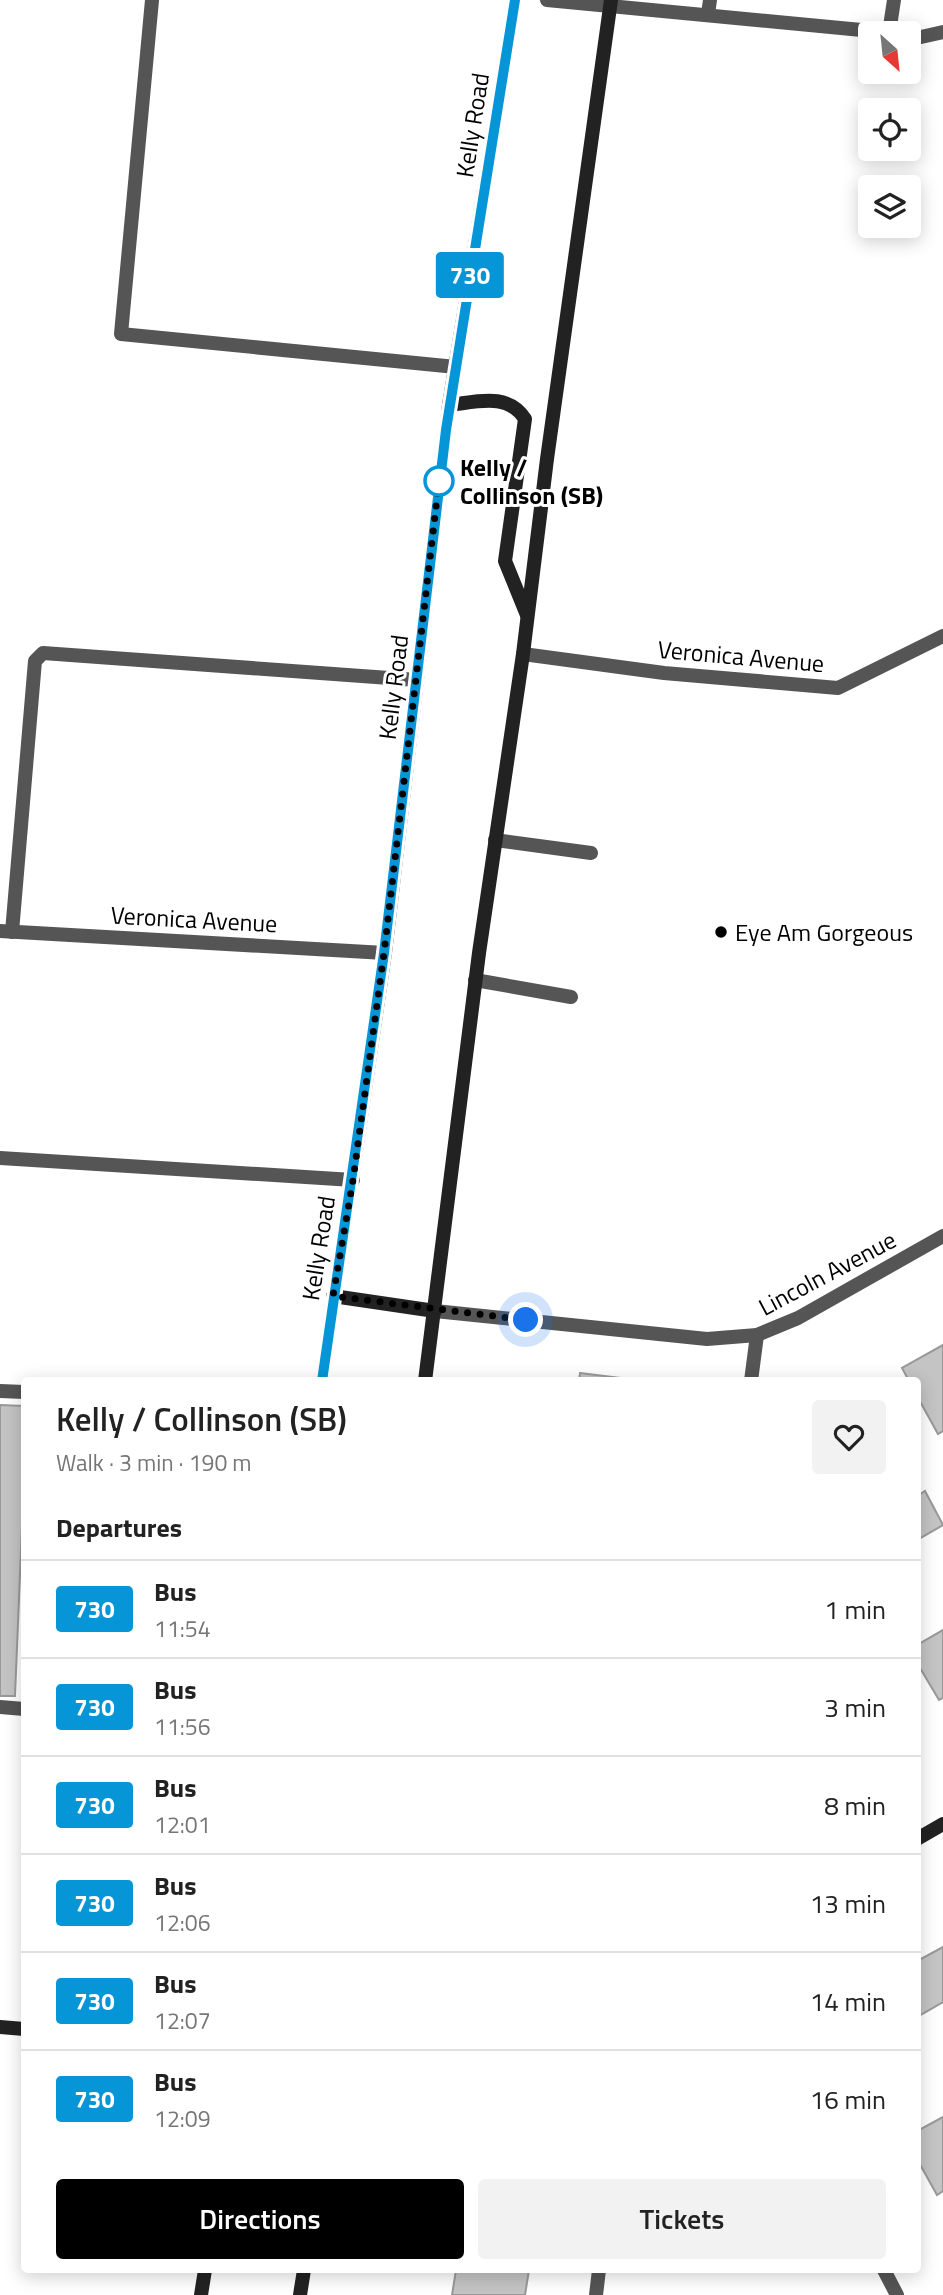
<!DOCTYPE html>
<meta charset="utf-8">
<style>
body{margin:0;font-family:"Titillium Web",sans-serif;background:#f2f2f2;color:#222;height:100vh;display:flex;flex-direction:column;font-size:26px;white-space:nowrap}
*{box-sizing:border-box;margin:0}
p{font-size:23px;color:#767676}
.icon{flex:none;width:38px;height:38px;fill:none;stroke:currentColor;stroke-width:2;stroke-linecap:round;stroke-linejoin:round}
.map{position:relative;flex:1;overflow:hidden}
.sheet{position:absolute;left:21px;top:1377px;width:900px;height:896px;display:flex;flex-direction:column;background:#fff;border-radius:7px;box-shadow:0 4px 18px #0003}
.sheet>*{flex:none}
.badge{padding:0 14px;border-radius:5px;font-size:24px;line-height:46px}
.needle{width:46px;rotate:153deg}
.fabs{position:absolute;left:858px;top:21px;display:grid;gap:14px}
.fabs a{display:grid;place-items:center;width:63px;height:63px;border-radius:7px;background:#fff;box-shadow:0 4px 18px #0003;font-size:35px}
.you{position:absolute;width:35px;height:35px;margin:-18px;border:5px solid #fff;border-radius:50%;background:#1a73e8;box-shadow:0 0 0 10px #1a73e833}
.map>.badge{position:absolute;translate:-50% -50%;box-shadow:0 0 0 4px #fff}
h2{padding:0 35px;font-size:26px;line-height:63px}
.round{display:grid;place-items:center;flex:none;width:74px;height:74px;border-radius:7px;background:#f2f2f2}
.headline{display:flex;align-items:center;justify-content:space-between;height:119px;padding:0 35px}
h1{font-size:33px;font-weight:600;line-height:52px}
.cta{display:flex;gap:14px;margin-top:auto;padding:14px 35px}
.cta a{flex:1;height:80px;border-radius:7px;background:#000;color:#fff;font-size:28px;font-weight:600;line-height:80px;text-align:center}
.cta a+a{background:#f2f2f2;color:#222}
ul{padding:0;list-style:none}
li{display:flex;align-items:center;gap:21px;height:98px;padding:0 35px;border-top:2px solid #e0e0e0}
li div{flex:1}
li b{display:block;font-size:26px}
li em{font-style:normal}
li .badge{min-width:77px;font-weight:700;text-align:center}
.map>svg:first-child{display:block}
.building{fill:#c4c4c4;stroke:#999;stroke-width:2}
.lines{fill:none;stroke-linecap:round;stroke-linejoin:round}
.lane{stroke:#555;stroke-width:14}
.street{stroke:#555;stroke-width:14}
.secondary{stroke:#222;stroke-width:14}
.line-casing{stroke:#fff;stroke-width:16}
.line{stroke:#0696d7;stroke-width:10}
.walk{stroke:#000;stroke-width:7;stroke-dasharray:0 12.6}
.stop-dot{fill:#fff;stroke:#0696d7;stroke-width:3.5}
.poi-dot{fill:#000;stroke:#fff;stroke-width:2.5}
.labels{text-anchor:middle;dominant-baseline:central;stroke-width:6;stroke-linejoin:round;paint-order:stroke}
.street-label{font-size:24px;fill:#000;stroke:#fff}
.stop-label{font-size:24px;font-weight:bold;fill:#000;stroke:#fff;text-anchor:start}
.poi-label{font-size:24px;fill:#000;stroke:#fff;text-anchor:start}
</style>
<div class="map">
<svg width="943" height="2295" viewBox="0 0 943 2295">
<rect width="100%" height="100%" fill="#fff"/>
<g class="building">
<polygon points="943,1345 943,1431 938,1434 917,1396 917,1381 909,1381 902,1368"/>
<polygon points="580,1373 645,1381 579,1381"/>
<polygon points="0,1405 24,1406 24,1478 15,1696 0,1696"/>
<polygon points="925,1491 943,1525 917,1540 917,1496"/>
<polygon points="943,1630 943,1698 939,1700 917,1663 917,1645"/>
<polygon points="943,1947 943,2002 917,2017 917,1961"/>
<polygon points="943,2117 943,2191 937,2195 917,2159 917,2131"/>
<polygon points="456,2270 529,2270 525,2295 452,2295"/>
</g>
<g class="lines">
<g class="lane">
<polyline points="152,0 121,334 456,367"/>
<polyline points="708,14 710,0"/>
<polyline points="889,33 894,0"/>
<polyline points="495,840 591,853"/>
<polyline points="12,932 35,661 43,653 417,680"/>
<polyline points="475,980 571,997"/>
<polyline points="0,1158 353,1180"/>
<polyline points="751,1381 757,1335"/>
<polyline points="0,1391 24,1392"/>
<polyline points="0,1707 24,1709"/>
<polyline points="596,2295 599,2270"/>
</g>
<g class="street">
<polyline points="547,0 893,33"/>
<polyline points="908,35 921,37 943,32"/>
<polyline points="523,654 664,673 838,688 943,636"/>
<polyline points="0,931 385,953"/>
<polyline points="435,1311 707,1339 757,1335 798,1318 943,1236"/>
<polyline points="884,2270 897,2295"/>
</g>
<g class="secondary">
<path d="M449,405c28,-3 59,-13 76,14l-20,142 22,54"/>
<polyline points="333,1296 435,1311"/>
<polyline points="322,1381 385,953 449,405 515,0"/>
<polyline points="425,1381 479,953 523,654 547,459 611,0"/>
<polyline points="917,1839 943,1824"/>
<polyline points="0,2027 24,2029"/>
<polyline points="201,2295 205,2270"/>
<polyline points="300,2295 304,2270"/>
</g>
</g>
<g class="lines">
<defs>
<polyline id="line" points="322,1381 384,953 446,430 515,0"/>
</defs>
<use href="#line" class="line-casing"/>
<use href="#line" class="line"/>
<polyline class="walk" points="439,481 384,953 353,1180 333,1296 526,1320"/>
</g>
<circle class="stop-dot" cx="439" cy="481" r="14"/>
<circle class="poi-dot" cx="721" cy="932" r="7"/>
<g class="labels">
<g class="street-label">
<text transform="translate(472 125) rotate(-81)">Kelly Road</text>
<text transform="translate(741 656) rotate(5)">Veronica Avenue</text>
<text transform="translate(393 687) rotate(-83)">Kelly Road</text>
<text transform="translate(194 919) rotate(3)">Veronica Avenue</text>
<text transform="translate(318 1248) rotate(-81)">Kelly Road</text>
<text transform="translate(827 1273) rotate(-28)">Lincoln Avenue</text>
</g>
<g class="stop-label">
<text x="460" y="467">Kelly /<tspan x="460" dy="28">Collinson (SB)</tspan></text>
</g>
<g class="poi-label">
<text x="735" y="932">Eye Am Gorgeous</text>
</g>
</g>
</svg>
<div class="fabs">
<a><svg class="needle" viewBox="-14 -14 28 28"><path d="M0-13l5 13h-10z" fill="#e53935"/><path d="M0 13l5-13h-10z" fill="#767676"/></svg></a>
<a><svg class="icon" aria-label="locate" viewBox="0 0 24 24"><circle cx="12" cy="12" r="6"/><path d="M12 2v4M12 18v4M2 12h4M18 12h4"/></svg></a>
<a><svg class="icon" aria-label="layers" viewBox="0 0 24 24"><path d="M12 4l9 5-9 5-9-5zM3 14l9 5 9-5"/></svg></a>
</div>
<div class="you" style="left:526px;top:1320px"></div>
<b class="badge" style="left:470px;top:275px;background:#0696d7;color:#fff">730</b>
<section class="sheet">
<div class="headline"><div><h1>Kelly / Collinson (SB)</h1><p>Walk · 3 min · 190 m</p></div><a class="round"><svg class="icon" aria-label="heart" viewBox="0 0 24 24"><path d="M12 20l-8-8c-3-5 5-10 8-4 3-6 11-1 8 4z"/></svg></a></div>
<h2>Departures</h2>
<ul>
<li><span class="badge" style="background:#0696d7;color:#fff">730</span><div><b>Bus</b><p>11:54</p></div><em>1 min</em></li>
<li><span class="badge" style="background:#0696d7;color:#fff">730</span><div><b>Bus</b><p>11:56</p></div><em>3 min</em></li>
<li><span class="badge" style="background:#0696d7;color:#fff">730</span><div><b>Bus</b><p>12:01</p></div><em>8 min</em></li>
<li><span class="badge" style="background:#0696d7;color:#fff">730</span><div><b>Bus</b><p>12:06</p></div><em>13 min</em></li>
<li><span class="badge" style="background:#0696d7;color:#fff">730</span><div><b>Bus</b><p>12:07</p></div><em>14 min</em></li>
<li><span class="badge" style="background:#0696d7;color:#fff">730</span><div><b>Bus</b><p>12:09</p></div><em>16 min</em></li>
</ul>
<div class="cta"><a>Directions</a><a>Tickets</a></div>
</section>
</div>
